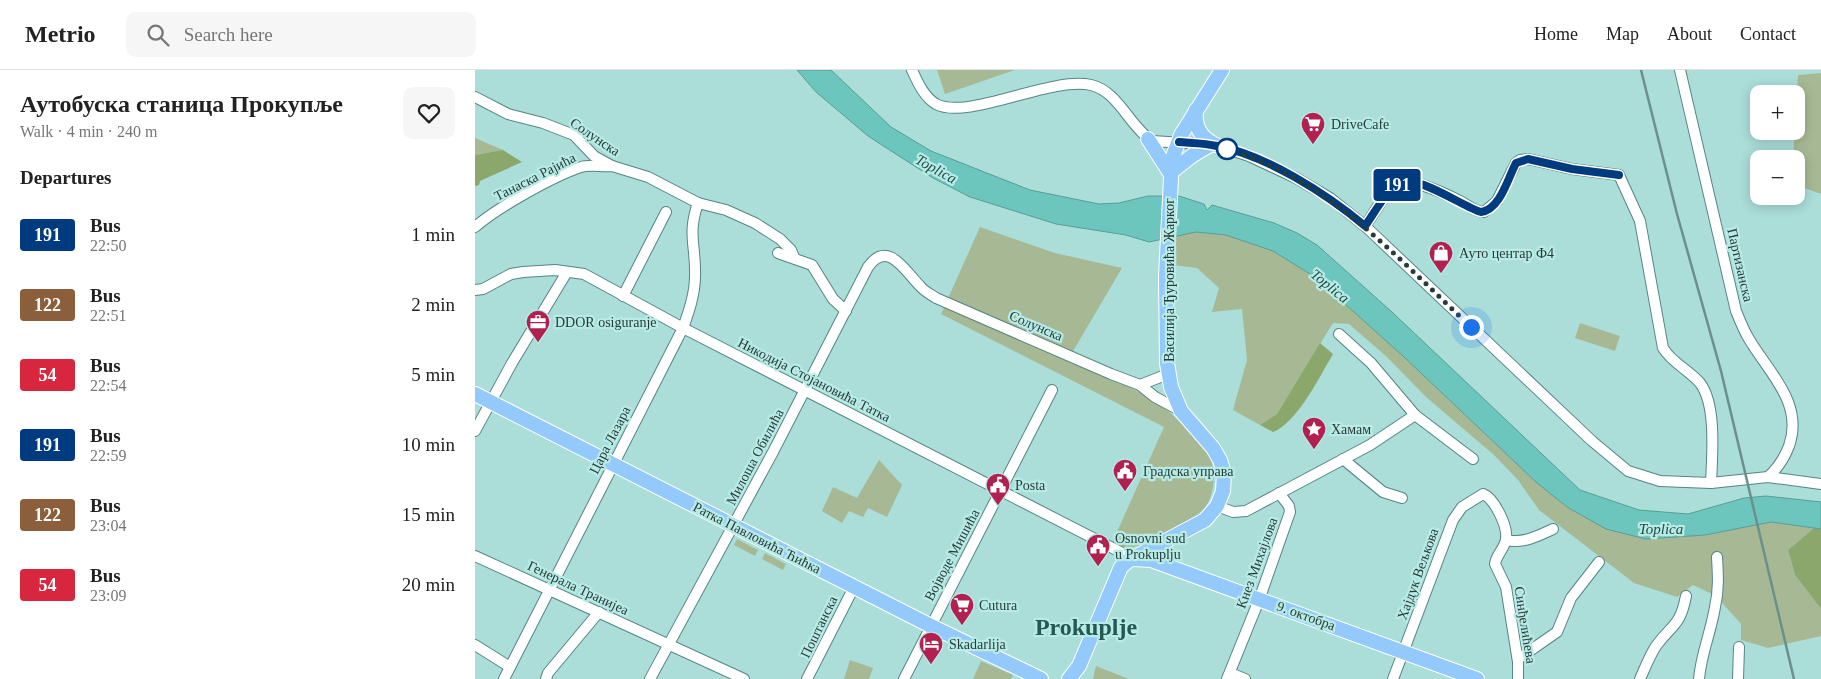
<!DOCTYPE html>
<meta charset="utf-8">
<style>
body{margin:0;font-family:"Times New Roman",serif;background:#f6f6f6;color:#222;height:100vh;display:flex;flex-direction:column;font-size:19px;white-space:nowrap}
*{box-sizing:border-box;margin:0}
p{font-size:16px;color:#767676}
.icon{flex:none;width:28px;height:28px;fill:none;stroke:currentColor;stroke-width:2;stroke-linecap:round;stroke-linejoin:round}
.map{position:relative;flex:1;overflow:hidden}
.sheet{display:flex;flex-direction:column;background:#fff;width:475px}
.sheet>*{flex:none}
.badge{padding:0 10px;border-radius:4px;font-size:18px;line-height:32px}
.tools{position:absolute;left:1275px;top:15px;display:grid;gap:10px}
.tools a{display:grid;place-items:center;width:55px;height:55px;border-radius:10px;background:#fff;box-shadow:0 2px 12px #0003;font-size:25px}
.you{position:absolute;width:25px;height:25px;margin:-12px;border:4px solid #fff;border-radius:50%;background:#1a73e8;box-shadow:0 0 0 8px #1a73e833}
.map>.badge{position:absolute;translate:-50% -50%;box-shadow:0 0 0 2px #fff}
h2{padding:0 20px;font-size:19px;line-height:45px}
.round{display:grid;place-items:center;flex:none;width:52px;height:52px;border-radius:10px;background:#f6f6f6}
.overview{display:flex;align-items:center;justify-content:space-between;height:85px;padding:0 20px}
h1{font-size:24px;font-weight:600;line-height:38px}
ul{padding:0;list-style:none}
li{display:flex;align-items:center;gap:15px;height:70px;padding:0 20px}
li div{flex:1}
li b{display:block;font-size:19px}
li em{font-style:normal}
li .badge{min-width:55px;font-weight:700;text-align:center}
header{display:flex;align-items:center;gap:30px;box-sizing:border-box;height:70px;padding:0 25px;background:#fff;border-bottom:1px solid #e0e0e0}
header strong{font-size:24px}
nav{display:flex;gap:28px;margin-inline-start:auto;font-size:18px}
.search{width:350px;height:45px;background:#f6f6f6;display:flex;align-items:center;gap:12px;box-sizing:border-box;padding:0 18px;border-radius:10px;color:#767676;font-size:19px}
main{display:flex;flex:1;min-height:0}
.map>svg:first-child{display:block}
.green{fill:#a7b994}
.forest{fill:#8ba76c}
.water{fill:#6dc6be;stroke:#589d96}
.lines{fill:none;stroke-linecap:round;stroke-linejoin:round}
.minor-casing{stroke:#558581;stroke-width:12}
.major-casing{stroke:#fff;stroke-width:16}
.minor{stroke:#fff;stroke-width:10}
.major{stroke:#93cafb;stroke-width:14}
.rail{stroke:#6b908c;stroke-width:2.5}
.line-casing{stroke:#fff;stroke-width:11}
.line{stroke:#003b80;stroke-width:8}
.walk{stroke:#273c3a;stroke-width:5;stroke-dasharray:0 9}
.stop-dot{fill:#fff;stroke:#003b80;stroke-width:2.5}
.labels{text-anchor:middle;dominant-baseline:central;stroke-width:4.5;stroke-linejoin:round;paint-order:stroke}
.poi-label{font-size:14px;fill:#273c3a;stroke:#b8ebe6;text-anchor:start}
.street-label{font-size:14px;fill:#273c3a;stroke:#b8ebe6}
.water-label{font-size:15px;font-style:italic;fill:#234c49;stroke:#b8ebe6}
.town-label{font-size:24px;font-weight:bold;fill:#265753;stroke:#b8ebe6}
</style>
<header>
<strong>Metrio</strong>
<div class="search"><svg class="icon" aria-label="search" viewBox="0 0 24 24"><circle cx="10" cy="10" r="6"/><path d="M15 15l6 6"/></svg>Search here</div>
<nav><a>Home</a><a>Map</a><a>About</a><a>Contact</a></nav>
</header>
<main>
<section class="sheet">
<div class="overview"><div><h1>Аутобуска станица Прокупље</h1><p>Walk · 4 min · 240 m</p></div><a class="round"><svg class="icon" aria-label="heart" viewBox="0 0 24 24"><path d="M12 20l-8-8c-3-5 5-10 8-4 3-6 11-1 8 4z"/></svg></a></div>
<h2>Departures</h2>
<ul>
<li><span class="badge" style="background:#003b80;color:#fff">191</span><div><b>Bus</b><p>22:50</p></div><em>1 min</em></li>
<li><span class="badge" style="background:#8b5e3c;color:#fff">122</span><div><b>Bus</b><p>22:51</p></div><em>2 min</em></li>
<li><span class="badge" style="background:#d7263d;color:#fff">54</span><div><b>Bus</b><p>22:54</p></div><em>5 min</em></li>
<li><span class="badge" style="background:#003b80;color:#fff">191</span><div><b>Bus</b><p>22:59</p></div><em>10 min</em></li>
<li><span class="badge" style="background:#8b5e3c;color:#fff">122</span><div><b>Bus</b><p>23:04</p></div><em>15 min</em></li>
<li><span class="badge" style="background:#d7263d;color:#fff">54</span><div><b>Bus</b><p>23:09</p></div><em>20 min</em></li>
</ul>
</section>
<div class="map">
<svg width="1346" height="609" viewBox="0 0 1346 609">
<rect width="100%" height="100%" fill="#abded9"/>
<g class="green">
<polygon points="462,0 540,0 470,24"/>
<polygon points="1346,3 1346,124 1321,115 1321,89 1318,89 1323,5"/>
<polygon points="0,68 28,80 0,85"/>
<path d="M505,157l75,26 67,15 -53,90c44,20 86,37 120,72 7,8 17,18 21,27 6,16 5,38 -6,52 -7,9 -57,35 -70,38 -8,2 -15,-1 -22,-4l52,-116 -223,-113z"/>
<polygon points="721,162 751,165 798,181 840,207 929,287 1061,412 1092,437 1171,469 1230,465 1296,452 1339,458 1313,480 1320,505 1346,539 1346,566 1293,578 1266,570 1266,554 1241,526 1218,515 1202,527 1159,513 1064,440 1043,410 1019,385 951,327 912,287 874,254 858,253 802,344 785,355 758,340 772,290 767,239 737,242 744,218 722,198 698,195 700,165"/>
<polygon points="1105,253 1145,266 1140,281 1100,268"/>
<polygon points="404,390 427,415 412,447 393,438 388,447 374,441 367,453 347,441 358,417 382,428"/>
<polygon points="262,469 283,480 280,486 259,475"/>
<polygon points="290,483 311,494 308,500 287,489"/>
<polygon points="375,590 398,598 394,609 369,609"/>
<polygon points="506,591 538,605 536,609 498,609"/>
<polygon points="621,596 654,609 618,609"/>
</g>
<g class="forest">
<polygon points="28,80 47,92 5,111 4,115 0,116 0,85"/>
<path d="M845,273l13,11c-13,22 -36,69 -60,78l-13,-7 17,-11z"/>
<polygon points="1339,458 1346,459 1346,539 1320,505 1313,480"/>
</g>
<polygon class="water" points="322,0 356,0 416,57 456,81 555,120 624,134 644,133 673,126 704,126 729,134 732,140 737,135 799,153 822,163 842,175 917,242 1105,420 1164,440 1213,444 1269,428 1291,426 1346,432 1346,459 1296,452 1230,465 1171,469 1131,459 1092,437 1061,412 929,287 840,207 798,181 751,165 721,162 674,172 651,165 581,154 495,127 458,108 393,66 341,22"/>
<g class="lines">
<defs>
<g id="minor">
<path d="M437,0c6,13 12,27 24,34 32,17 114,-28 155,-19 27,6 39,42 61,56l64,4 33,11 47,22 34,20 35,28 227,215 36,30 32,10 51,2 57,-6 53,7"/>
<path d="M1205,0l56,241c4,10 8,20 13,28 20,34 55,64 40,107 -5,13 -11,22 -21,31"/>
<polyline points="0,27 33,44 68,53 99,65 119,86 137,96 173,107 223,133 251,140 280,153 305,169 316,180 319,187"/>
<path d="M890,156c8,-11 22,-36 33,-43 12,-6 50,12 62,18 8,4 15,11 24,11l13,-11 19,-38 4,-3 8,-1 44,10 47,6 21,46 23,127c9,15 26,22 37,35 17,22 12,74 11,100"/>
<path d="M0,157c22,-19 78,-51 106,-60 9,-3 21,0 31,-1"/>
<polyline points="303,183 337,195 358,229 371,241"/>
<polyline points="0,220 8,219 36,204 48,202 80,200 109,204 208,258 659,489"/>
<polyline points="148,226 191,142"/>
<polyline points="864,264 896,293 940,345 998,389"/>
<polyline points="665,315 693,304"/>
<polyline points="0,361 37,293 92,202"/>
<polyline points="868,389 908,422 927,428"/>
<polyline points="742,436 758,442 771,441 895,375 940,345"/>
<path d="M1031,470c17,4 32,-4 47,-11"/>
<polyline points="0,486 269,609"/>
<polyline points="0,575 35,597"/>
<polyline points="1043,589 1082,562 1096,528 1124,492"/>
<polyline points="755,603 770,609"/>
<path d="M29,609l179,-351c6,-17 12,-34 12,-52 1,-31 -8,-41 3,-73"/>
<polyline points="71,609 73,603 124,542"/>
<path d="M175,609l123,-227 95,-185c20,-28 37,4 52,19 4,5 10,8 16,12l175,76 29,11 15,12 26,14"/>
<polyline points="332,609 379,517"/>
<polyline points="429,609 577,320"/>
<polyline points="752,609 784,530 815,442 814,436 804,423"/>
<path d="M918,609l60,-159 9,-13 21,-13c11,4 25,32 23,45 -1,9 -10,16 -11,25l11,23 12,75v17"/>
<path d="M1165,609c5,-11 9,-22 16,-33 16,-22 24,-19 30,-50"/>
<path d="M1224,609c2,-25 12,-47 16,-72 4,-17 3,-33 2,-50"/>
<polyline points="1263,609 1264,577"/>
</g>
<g id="major">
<path d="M721,40c-2,17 5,28 20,35"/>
<polyline points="673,69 695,103 718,85 735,75"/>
<polyline points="0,324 456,556 566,609"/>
<polyline points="659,489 676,490 1002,609"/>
<polyline points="594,609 604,596 646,497 653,491 730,450 742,436 748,421 749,403 745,390 738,378 706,341 696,317 692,293 691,206 697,89 706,65 747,0"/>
</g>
</defs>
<use href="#minor" class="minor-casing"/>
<use href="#major" class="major-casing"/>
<use href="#minor" class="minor"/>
<use href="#major" class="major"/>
<polyline class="rail" points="1166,0 1202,144 1246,301 1319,609"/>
</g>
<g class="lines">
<defs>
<path id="line" d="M704,72c12,1 26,1 38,4 49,9 110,48 148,80 8,-11 22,-36 33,-43 18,-10 65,24 83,29 19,-2 27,-34 35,-49l12,-4 44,10 47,6"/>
</defs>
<use href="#line" class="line-casing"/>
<use href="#line" class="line"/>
<path class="walk" d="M752,79c103,31 168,107 244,178"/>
</g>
<defs>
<symbol id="supermarket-pin" viewBox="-11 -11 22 30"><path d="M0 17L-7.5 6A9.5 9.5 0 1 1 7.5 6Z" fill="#b1204e" stroke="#b8ebe6"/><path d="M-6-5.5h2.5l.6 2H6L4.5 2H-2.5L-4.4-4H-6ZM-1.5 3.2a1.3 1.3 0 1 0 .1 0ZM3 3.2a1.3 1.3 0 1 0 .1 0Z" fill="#fff"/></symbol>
<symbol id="shop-pin" viewBox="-11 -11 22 30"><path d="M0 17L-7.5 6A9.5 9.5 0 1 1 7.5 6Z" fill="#b1204e" stroke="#b8ebe6"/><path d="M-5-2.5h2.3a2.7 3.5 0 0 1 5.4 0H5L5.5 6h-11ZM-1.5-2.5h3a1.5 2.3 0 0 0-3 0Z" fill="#fff"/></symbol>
<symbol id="office-pin" viewBox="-11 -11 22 30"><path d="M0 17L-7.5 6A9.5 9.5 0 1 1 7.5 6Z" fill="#b1204e" stroke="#b8ebe6"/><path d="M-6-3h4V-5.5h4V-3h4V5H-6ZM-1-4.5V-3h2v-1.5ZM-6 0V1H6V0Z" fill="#fff"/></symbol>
<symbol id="sight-pin" viewBox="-11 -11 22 30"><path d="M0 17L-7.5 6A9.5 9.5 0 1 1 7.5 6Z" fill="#b1204e" stroke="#b8ebe6"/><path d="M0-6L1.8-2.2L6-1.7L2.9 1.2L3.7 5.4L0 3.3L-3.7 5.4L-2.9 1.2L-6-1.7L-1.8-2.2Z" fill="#fff"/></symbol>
<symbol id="civic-pin" viewBox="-11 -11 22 30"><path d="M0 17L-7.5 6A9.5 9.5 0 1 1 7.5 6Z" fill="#b1204e" stroke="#b8ebe6"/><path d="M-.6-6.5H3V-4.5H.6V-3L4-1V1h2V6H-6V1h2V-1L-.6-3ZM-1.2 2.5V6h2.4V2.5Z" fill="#fff"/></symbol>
<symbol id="hotel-pin" viewBox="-11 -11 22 30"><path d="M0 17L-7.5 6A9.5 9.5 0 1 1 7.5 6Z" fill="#b1204e" stroke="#b8ebe6"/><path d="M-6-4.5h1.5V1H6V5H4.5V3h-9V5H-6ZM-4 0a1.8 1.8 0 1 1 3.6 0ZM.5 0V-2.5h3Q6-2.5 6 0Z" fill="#fff"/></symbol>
</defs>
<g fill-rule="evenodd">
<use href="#supermarket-pin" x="824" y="40" width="28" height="38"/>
<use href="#shop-pin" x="952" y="169" width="28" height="38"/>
<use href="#office-pin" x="49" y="238" width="28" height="38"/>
<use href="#sight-pin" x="825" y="345" width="28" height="38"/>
<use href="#civic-pin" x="636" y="387" width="28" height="38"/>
<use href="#civic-pin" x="509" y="401" width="28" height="38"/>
<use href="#civic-pin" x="609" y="462" width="28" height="38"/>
<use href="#supermarket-pin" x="473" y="521" width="28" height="38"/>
<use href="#hotel-pin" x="442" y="560" width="28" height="38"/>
</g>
<circle class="stop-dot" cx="752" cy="79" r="10"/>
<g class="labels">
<g class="poi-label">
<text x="856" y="54">DriveCafe</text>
<text x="984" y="183">Ауто центар Ф4</text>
<text x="80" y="252">DDOR osiguranje</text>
<text x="856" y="359">Хамам</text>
<text x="668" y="401">Градска управа</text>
<text x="540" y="415">Posta</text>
<text x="640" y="468">Osnovni sud<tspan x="640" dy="16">u Prokuplju</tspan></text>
<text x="504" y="535">Cutura</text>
<text x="474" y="574">Skadarlija</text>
</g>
<g class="street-label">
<text transform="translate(120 67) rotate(34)">Солунска</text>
<text transform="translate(60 107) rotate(-27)">Танаска Рајића</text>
<text transform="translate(1265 195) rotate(77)">Партизанска</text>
<text transform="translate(694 210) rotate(-90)">Василија Ђуровића Жарког</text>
<text transform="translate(561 256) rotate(23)">Солунска</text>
<text transform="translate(339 310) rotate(27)">Никодија Стојановића Татка</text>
<text transform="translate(135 370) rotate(-63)">Цара Лазара</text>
<text transform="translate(280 387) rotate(-62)">Милоша Обилића</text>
<text transform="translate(282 468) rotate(27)">Ратка Павловића Ћићка</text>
<text transform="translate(477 485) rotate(-62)">Војводе Мишића</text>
<text transform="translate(782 493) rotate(-70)">Кнез Михајлова</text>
<text transform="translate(943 504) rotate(-70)">Хајдук Вељкова</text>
<text transform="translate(103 518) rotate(25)">Генерала Транијеа</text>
<text transform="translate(831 546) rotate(20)">9. октобра</text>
<text transform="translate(1050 555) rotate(81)">Синђелићева</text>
<text transform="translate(344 557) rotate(-64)">Поштанска</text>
</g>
<g class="water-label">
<text transform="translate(461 99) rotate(29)">Toplica</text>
<text transform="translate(855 216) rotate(39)">Toplica</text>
<text x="1186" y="459">Toplica</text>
</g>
<g class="town-label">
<text x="611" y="557">Prokuplje</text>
</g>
</g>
</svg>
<div class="tools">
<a>+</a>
<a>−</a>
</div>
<div class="you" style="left:996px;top:257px"></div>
<b class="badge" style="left:922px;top:115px;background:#003b80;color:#fff">191</b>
</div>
</main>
